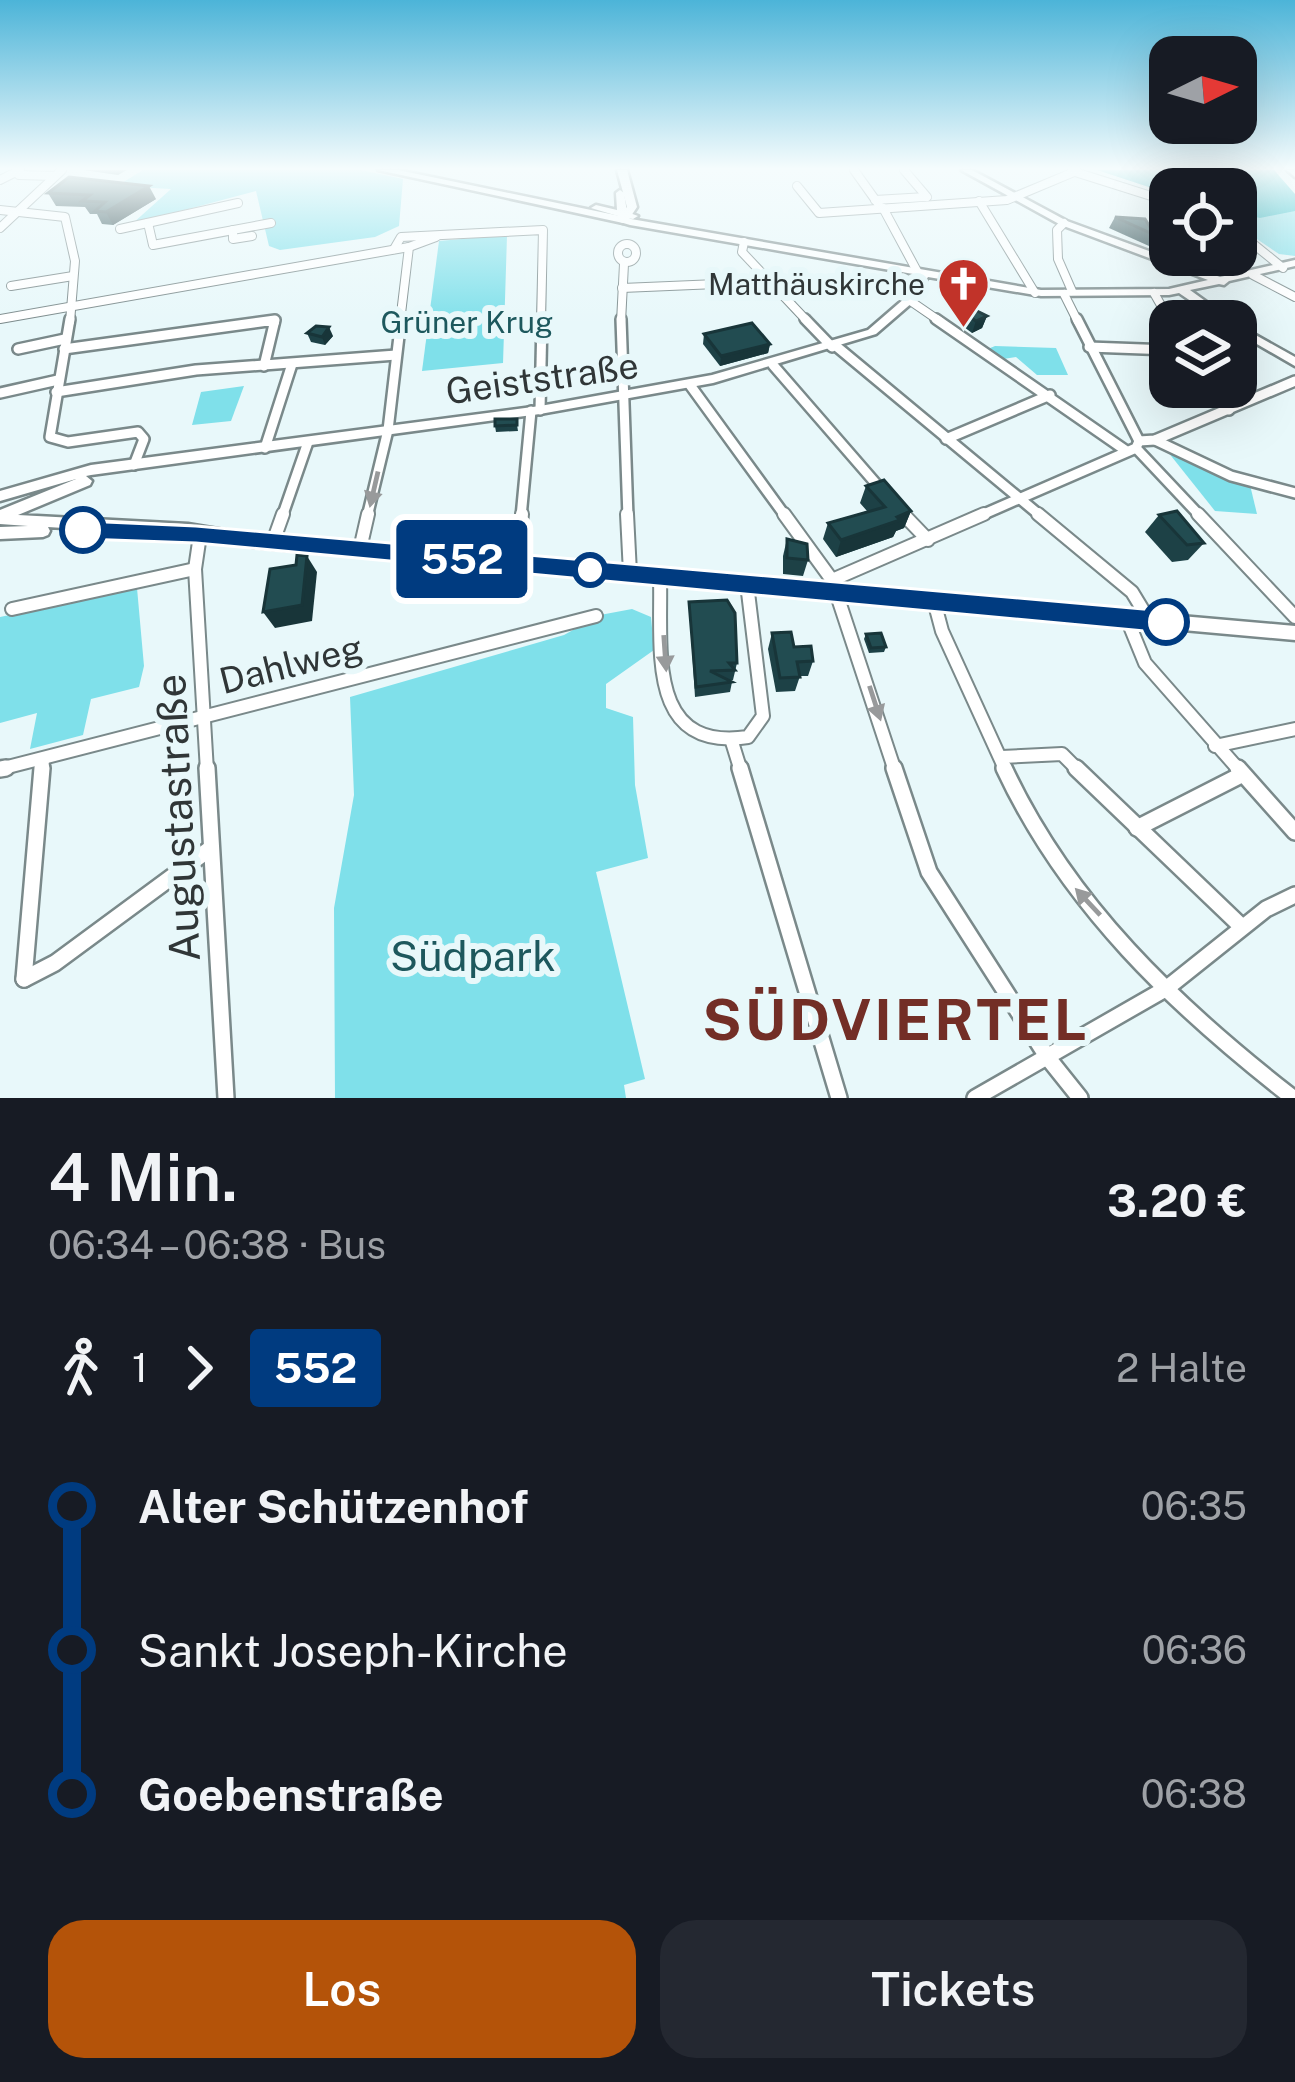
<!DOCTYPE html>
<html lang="de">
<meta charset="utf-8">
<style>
body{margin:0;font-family:"Public Sans",sans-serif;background:#242831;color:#f1f3f6;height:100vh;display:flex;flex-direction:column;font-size:45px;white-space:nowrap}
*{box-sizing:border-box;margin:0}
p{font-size:39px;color:#9ea1a6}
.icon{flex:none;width:66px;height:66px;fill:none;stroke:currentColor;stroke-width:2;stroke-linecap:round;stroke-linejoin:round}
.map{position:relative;height:1098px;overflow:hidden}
.drawer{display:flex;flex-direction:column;background:#171b24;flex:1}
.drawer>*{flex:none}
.badge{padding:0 24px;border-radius:9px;font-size:42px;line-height:78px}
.needle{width:78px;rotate:85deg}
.buttons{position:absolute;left:1149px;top:36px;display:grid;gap:24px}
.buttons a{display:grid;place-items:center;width:108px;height:108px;border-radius:24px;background:#171b24;box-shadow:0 12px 48px #0002;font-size:60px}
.map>.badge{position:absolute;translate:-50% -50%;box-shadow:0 0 0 6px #fff}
.legs{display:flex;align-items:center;gap:18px;height:132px;padding:0 48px;font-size:39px}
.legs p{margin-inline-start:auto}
.overview{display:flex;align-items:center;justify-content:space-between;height:204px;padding:0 48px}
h1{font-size:66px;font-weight:600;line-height:90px}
.cta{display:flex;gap:24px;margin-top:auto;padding:24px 48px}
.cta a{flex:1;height:138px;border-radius:36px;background:#b45309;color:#fff;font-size:48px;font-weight:600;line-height:138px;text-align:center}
.cta a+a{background:#242831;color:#f1f3f6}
ul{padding:0 48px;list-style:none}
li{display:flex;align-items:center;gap:42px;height:144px;font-size:45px}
li i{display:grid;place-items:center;width:18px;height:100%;margin:0 15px;background:currentColor}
li i::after{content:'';width:30px;height:30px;margin:-15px;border:9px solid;border-radius:50%;background:#171b24}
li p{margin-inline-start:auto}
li:first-child i{background:linear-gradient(#0000 50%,currentColor 0)}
li:last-child i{background:linear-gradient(currentColor 50%,#0000 0)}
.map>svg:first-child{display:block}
.green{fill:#7fe0ea}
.water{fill:#02b3c0}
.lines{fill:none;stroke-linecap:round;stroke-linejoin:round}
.street-far3-casing{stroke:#7a898a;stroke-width:10}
.street-far2-casing{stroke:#7a898a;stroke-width:14}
.street-far1-casing{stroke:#7a898a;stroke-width:16}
.street-casing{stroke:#7a898a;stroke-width:20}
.secondary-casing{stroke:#7a898a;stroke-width:5}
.primary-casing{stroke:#7a898a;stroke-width:5}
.street-far3{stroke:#fff;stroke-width:8}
.street-far2{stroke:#fff;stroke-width:9}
.street-far1{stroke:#fff;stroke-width:12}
.street{stroke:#fff;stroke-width:15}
.secondary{fill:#fff;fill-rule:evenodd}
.primary{fill:#fff;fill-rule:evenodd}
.wall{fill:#1d4146}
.shaded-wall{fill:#183539}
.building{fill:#224c51;stroke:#183539;stroke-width:3}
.oneway{fill:#989a9b}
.line-1{fill:#003b80;stroke:#fff;stroke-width:3}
.stop-1-dot{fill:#fff;stroke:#003b80;stroke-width:6}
.labels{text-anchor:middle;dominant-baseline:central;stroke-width:12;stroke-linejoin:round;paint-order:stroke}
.far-poi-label{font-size:30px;fill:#303637;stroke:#e8f8fa;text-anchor:end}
.far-park-label{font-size:30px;fill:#1d585d;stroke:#e8f8fa}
.street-label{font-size:36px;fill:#303637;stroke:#e8f8fa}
.near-street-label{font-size:42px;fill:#303637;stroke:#e8f8fa}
.near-park-label{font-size:42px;fill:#1d585d;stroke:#e8f8fa}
.near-district-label{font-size:57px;font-weight:bold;letter-spacing:3px;fill:#732e26;stroke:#e8f8fa}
</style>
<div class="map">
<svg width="1295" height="1098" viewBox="0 0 1295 1098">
<rect width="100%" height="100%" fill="#e8f8fa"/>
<g class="green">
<polygon points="143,170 361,170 403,179 399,226 375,237 280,250 269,246 256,191 132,224 171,189 117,186"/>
<polygon points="1273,211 1295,211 1295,256 1279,254 1236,225 1236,214 1260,218"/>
<polygon points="507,235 503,363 422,371 439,241"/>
<polygon points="995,346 1056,348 1068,375 1037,375 1016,357 997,360 983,351"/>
<polygon points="244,386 231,421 192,425 201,392"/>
<polygon points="1168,452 1250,485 1257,514 1215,511"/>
<polygon points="137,588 144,666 139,687 91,699 83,735 30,749 37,713 0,723 0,617"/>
<polygon points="632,609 651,617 654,650 606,684 606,708 633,717 635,785 648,858 596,872 645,1079 624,1085 626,1098 335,1098 334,908 354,795 350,697 564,635 600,615"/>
</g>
<polygon class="water" points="1097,170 1274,170 1295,194 1295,211 1260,218 1236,214 1236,189 1170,189 1170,194"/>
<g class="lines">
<defs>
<g id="street-far3">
<polyline points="854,170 879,205"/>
<polyline points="904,170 927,197"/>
<polyline points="1072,171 1170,202"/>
<polyline points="19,175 54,176"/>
<polyline points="0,180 20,170"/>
<polyline points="797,186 819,213 1007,200 1074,172"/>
<polyline points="875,200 926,197"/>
<polyline points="979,201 1035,293"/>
<polyline points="883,208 917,271"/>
<polyline points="0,210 65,217 75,261 70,322"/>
<polyline points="148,223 153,245 271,223"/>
<polyline points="1064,223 1057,230 1058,259 1072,291"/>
<polyline points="0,228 62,170"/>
<polyline points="120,229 238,203"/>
<polyline points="233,230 233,239 252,236"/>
<polyline points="1236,230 1283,268"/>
<polyline points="744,242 742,252 808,322"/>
<circle cx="627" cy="253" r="9"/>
<polyline points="394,249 401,237 543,230 541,322"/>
<polyline points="1253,275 1295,297"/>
<polyline points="11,286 73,276"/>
<polyline points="622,288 765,282"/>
<polyline points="1154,293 1170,321"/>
<polyline points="1064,294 1078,322"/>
<polyline points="909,300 941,322"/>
<polyline points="0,319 409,247 436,237"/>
<polyline points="260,322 275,322"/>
<polyline points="400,322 409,247"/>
<polyline points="621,322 624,264"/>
</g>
<g id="street-far2">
<polyline points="70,319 50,437 68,442 138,432 144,439 134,465"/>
<polyline points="621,319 628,517"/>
<polyline points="805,319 832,347"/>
<polyline points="936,319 1125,450"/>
<polyline points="1077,319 1139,441"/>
<polyline points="836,346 1042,517"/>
<polyline points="1089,347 1170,350"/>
<polyline points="18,349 65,339"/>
<polyline points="64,349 275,320 264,366"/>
<polyline points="773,365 885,494"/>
<polyline points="690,385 786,517"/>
<polyline points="1212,387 1229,410"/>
<polyline points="56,392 196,370 396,355"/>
<polyline points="0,393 58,380"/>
<polyline points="540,410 542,319"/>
<polyline points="946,439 1050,395"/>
<polyline points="1155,440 1231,476 1295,493"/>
<polyline points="1139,441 1155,440 1295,381"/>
<polyline points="265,448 292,364"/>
<polyline points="1136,448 1201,517"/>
<polyline points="901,512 906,517"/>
<polyline points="282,517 308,442"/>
<polyline points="367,517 388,430 401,319"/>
<polyline points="521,517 531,411"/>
<polyline points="977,517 1136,448 1139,441"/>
</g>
<g id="street-far1">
<polyline points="627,514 630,573"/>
<polyline points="784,514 832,580 895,771"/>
<polyline points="903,514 928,540"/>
<polyline points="1038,514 1132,592 1149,620"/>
<polyline points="1198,514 1295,617"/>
<polyline points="200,535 195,569 207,771"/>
<polyline points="273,542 283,514"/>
<polyline points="360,549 368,514"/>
<polyline points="517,564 522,514"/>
<path d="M660,576c2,72 -15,176 88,161l15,-21 -16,-132"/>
<polyline points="832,580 984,514"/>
<polyline points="934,601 942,631 1006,771"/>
<polyline points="12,609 195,569"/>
<polyline points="1127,619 1145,663 1240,771"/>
<polyline points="732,742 741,771"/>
<polyline points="1215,746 1295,729"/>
<polyline points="1002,757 1062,754 1079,771"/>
<polyline points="0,769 596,616"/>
<polyline points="42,771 43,760"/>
</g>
<g id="street">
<polyline points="207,768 226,1098"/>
<polyline points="740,768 839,1098"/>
<polyline points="894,768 929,872 1048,1058 1080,1098"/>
<path d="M1004,768c64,137 171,238 289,330"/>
<polyline points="1076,768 1242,927"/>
<polyline points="1238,768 1295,832"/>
<polyline points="0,769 6,768"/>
<polyline points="1137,828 1241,775"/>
<polyline points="24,979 55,963 211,848"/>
<polyline points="24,979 42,768"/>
<polyline points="975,1098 1167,988 1266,909 1295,895"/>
</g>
<g id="secondary">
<polygon points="961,170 972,170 1067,221 1220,277 1295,260 1295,266 1229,281 1224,285 1219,284 1190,290 1233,321 1220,321 1179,293 1169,295 1041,296 928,277 913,302 876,334 713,383 540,414 91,475 86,476 92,481 90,485 18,515 188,524 254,535 1295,626 1295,640 254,547 188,536 48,527 50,531 48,535 43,537 0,539 0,527 28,526 0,524 0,510 76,479 0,501 0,491 91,465 540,406 712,375 868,330 905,298 919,275 630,225 620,222 618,216 591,208 596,205 617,210 616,193 620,190 624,193 627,212 638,216 633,219 627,218 631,219 1041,290 1169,289 1208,280 1061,225"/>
<polygon points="1287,170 1295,170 1295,177"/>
<polygon points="1236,324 1295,357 1295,366 1236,332"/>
</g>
<polygon id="primary" points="378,170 398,170 620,216 627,207 617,170 627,170 637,207 627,222 623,223"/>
</defs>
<use href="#street-far3" class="street-far3-casing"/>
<use href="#street-far2" class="street-far2-casing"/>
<use href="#street-far1" class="street-far1-casing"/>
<use href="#street" class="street-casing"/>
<use href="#secondary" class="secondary-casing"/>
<use href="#primary" class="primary-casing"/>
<use href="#street-far3" class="street-far3"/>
<use href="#street-far2" class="street-far2"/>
<use href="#street-far1" class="street-far1"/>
<use href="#street" class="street"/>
<use href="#secondary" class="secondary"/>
<use href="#primary" class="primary"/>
</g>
<g class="wall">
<polygon points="83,170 127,170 118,175"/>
<polygon points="48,193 156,199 113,225 102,224 97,214 90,214 85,207 56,206"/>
<polygon points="1115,217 1155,235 1149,246 1109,228"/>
<polygon points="1209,304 1231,316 1242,326 1236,338 1236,321 1184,321 1181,315 1188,305"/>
<polygon points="964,313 987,316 982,328 972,333 960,324"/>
<polygon points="307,333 333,336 325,345 311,342"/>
<polygon points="704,334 770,344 768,353 720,366 703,344"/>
<polygon points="517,425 518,431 496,432 495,426"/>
<polygon points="866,486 911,511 904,528 896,531 893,537 836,557 823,539 828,523 867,511 860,503"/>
<polygon points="1159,515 1204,543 1188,560 1172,562 1145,532"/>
<polygon points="787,539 808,560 803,576 783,574 783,556"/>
<polygon points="689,602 737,663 733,680 728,680 732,682 730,692 695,697"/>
<polygon points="772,633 813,661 808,676 800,676 795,691 776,692 768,649"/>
<polygon points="866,634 886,647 884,652 869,653 864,639"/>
</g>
<g class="shaded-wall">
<polygon points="149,186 156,199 113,225 106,212"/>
<polygon points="987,316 982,328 972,333 976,321"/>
<polygon points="329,327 333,336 325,345 322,337"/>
<polygon points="770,344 768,353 720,366 721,356"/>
<polygon points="911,511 904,528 896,531 893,537 836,557 841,540"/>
<polygon points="307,556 317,572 312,621 275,628 263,612"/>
</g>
<g class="building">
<polygon points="69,177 149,186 106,212 95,211 105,202 82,201 90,195 48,193"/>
<polygon points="1115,217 1145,219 1155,235"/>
<polygon points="1209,304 1231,316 1242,326 1238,336 1236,336 1236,321 1198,321 1188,305"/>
<polygon points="975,310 987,316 976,321 964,313"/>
<polygon points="752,323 770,344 721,356 704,334"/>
<polygon points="316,326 329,327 322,337 307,333"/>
<polygon points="495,419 517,419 517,425 495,426"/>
<polygon points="884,480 911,511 897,517 900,520 841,540 828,523 885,507 866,486"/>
<polygon points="1177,511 1204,543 1187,545 1159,515"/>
<polygon points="787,539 807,544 808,560 787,558"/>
<polygon points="297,555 307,556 302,605 263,612 270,569 296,565"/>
<polygon points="727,600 735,613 737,663 729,663 735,670 710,671 732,682 696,687 689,602"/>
<polygon points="791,632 794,647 811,646 813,661 797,662 800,677 780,678 772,633"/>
<polygon points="881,633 886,647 871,648 866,634"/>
</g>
<defs><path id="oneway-solid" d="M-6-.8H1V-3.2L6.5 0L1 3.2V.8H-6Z" transform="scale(3)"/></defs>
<g class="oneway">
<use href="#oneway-solid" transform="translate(374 489) rotate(103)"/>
<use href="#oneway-solid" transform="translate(665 653) rotate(86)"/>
<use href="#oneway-solid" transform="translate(875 703) rotate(72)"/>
<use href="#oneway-solid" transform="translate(1088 902) rotate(-133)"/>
</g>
<linearGradient id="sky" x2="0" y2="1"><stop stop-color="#4cb4d8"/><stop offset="0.52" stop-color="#f5fcfd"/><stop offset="1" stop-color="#f5fcfd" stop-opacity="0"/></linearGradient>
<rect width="1295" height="324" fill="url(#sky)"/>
<polygon class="line-1" points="83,521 196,526 1166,611 1179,622 1166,633 196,543 83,539 72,530"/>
<defs>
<symbol id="church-pin" viewBox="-11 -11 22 30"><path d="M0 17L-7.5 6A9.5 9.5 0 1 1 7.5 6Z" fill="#c13329" stroke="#e8f8fa"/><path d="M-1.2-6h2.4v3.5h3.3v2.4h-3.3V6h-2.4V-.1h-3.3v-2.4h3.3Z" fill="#fff"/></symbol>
</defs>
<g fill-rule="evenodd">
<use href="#church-pin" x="934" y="254" width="59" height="81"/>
</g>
<g class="stop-1-dot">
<circle cx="83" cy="530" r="21"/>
<circle cx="590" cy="570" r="15"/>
<circle cx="1166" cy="622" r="21"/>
</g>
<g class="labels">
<g class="far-poi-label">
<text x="925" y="284">Matthäuskirche</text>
</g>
<g class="far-park-label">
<text x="467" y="322">Grüner Krug</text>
</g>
<g class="street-label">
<text transform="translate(542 378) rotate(-8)">Geiststraße</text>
<text transform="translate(291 664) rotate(-14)">Dahlweg</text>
</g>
<g class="near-street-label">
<text transform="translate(177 818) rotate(-93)">Augustastraße</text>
</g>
<g class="near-park-label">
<text x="473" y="955">Südpark</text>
</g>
<g class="near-district-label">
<text x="896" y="1019">SÜDVIERTEL</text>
</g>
</g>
</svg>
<div class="buttons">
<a><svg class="needle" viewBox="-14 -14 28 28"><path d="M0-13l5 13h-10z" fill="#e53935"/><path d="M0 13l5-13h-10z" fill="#9ea1a6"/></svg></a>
<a><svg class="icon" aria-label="locate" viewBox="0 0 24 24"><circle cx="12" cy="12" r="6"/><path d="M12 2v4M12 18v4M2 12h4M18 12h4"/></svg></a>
<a><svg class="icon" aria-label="layers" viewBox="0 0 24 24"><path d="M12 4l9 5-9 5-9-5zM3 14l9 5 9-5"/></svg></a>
</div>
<b class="badge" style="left:462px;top:559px;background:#003b80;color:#fff">552</b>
</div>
<section class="drawer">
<div class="overview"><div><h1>4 Min.</h1><p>06:34 – 06:38 · Bus</p></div><b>3.20 €</b></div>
<div class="legs"><svg class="icon" aria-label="walk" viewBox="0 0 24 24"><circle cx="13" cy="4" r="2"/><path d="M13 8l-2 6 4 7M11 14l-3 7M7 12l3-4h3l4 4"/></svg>1<svg class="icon" aria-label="forward" viewBox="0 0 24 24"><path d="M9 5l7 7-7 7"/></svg><b class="badge" style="background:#003b80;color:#fff">552</b><p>2 Halte</p></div>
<ul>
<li><i style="color:#003b80"></i><b>Alter Schützenhof</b><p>06:35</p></li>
<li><i style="color:#003b80"></i><span>Sankt Joseph-Kirche</span><p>06:36</p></li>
<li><i style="color:#003b80"></i><b>Goebenstraße</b><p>06:38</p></li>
</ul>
<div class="cta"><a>Los</a><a>Tickets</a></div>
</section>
